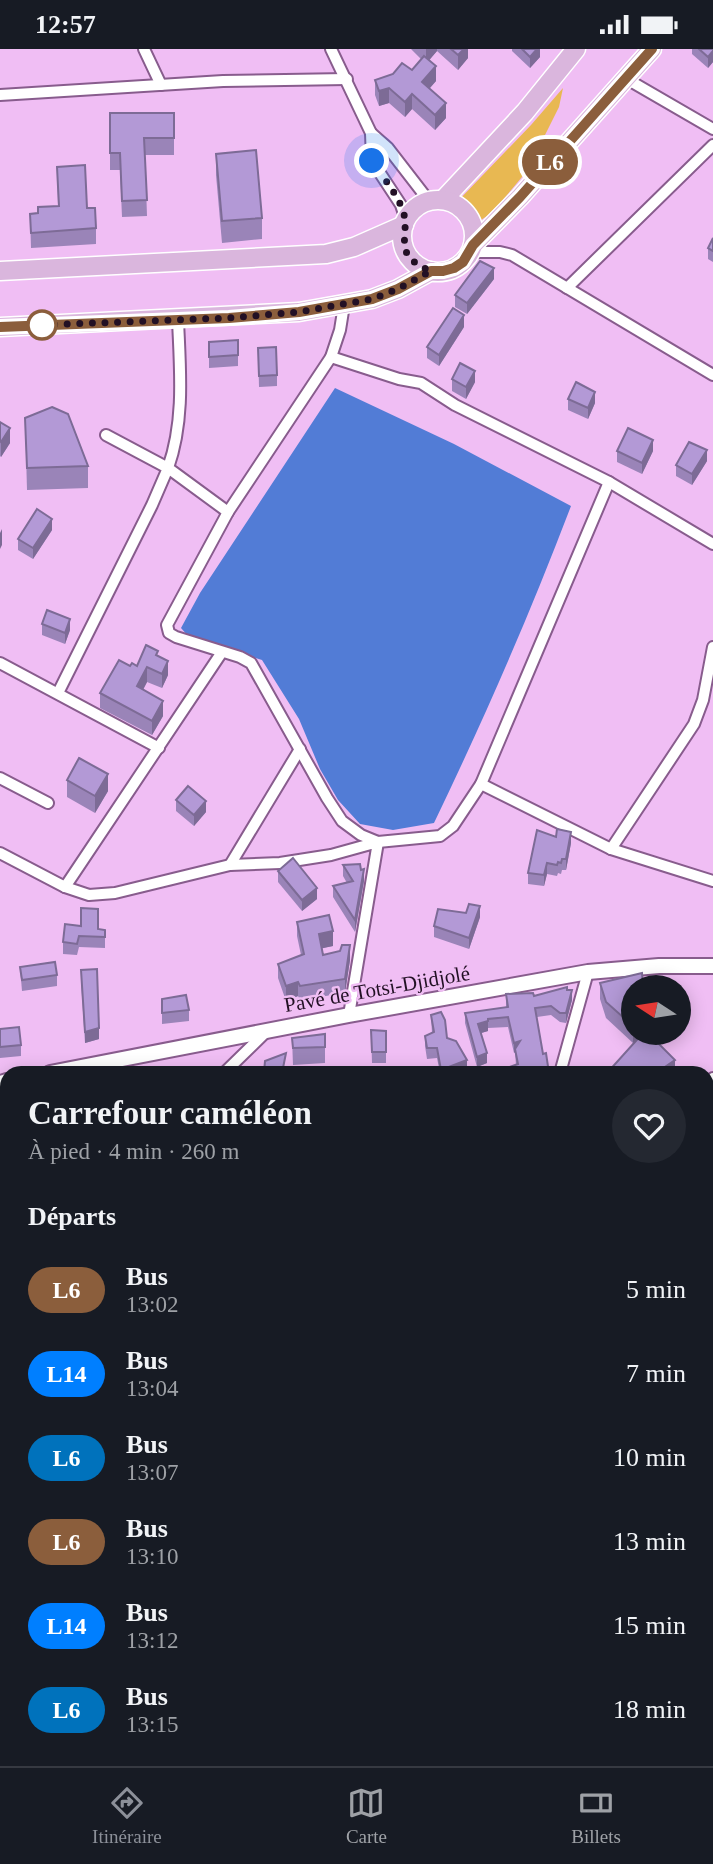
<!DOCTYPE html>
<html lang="fr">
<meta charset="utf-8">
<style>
body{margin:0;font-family:Georgia,serif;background:#242831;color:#f1f3f6;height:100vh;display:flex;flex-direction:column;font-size:26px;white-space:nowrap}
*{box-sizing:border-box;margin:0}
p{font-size:23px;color:#9ea1a6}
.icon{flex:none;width:38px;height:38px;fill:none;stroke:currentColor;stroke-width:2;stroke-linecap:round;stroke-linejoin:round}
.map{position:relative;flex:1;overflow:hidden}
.panel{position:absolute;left:0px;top:1017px;width:714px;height:702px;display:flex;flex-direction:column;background:#171b24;border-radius:21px 21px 0 0;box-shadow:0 4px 18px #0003}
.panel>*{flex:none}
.badge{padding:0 14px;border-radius:23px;font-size:24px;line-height:46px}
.needle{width:46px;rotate:282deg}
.controls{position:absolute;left:621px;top:926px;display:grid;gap:14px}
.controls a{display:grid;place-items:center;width:70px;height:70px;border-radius:50%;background:#171b24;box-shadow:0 4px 18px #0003;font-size:35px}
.you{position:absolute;width:35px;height:35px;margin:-18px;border:5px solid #fff;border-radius:50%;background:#1a73e8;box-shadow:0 0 0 10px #1a73e833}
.map>.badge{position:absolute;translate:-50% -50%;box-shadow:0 0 0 4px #fff}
h2{padding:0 28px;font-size:26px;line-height:63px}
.round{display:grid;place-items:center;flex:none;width:74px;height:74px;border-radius:37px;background:#242831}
.summary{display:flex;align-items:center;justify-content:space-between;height:119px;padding:0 28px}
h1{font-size:33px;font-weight:600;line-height:52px}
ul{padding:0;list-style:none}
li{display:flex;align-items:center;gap:21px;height:84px;padding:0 28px}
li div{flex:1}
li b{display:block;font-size:26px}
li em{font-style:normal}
li .badge{min-width:77px;font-weight:700;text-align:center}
.status{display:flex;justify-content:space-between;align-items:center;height:49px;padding:0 35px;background:#171b24;direction:ltr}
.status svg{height:19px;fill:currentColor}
.tabs{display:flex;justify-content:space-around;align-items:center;height:98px;border-top:2px solid #363941;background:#171b24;font-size:19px;color:#9ea1a6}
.tabs a{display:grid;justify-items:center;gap:4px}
.tabs .current{color:#8c9099}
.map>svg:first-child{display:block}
.green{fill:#e8b852}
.water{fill:#527cd6}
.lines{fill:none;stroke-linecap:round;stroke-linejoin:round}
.minor-casing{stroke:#885c8d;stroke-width:14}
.tertiary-casing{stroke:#885c8d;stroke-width:18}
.secondary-casing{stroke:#885c8d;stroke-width:19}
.primary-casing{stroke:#fff;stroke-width:21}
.minor{stroke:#fff;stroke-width:10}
.tertiary{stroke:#fff;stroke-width:14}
.secondary{stroke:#fff;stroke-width:16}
.primary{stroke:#dab6dd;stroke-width:18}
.wall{fill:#9a84b8}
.shaded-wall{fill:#7d6b96}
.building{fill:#b399d6;stroke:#7d6b96;stroke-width:2}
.line-casing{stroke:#fff;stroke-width:16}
.line{stroke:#8b5e3c;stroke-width:10}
.walk{stroke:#221024;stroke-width:7;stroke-dasharray:0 12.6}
.stop-dot{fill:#fff;stroke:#8b5e3c;stroke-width:3.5}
.labels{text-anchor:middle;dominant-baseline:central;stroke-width:5;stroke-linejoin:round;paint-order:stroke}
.street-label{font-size:21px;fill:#221024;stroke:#f0bef4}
</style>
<div class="status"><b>12:57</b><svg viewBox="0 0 49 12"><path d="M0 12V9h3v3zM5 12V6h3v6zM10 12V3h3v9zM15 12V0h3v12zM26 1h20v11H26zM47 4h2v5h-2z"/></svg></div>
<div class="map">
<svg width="713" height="1717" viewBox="0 0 713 1717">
<rect width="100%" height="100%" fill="#f0bef4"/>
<polygon class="green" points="563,39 559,58 527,122 502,152 487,167 475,175 476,171 468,160 457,153 531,76"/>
<path class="water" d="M335,339l119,56 117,62c-41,108 -87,213 -137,317l-41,7 -33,-6 -22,-24 -18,-31 -21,-50 -37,-59 -74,-24 -7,-8 19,-35z"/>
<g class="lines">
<defs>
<g id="minor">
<polyline points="144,0 161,36"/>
<polyline points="331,0 371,84 372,112 401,156 406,171"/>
<polyline points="625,29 713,80"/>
<polyline points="0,46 223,32 347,30"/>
<polyline points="371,84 388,99 429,152"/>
<polyline points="470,203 500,203 512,206 713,326"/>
<polyline points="567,239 713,96"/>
<polyline points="344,256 340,281 331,308 228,463 167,576 169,584 176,588 240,608 251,614 327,749 342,772 361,786 378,793 440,787 453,777 481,735 609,433"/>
<path d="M178,271c2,49 7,100 -10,148l60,44"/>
<polyline points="331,308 399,330 421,334 455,356 609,433 713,495"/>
<polyline points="0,614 159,699"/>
<polyline points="58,644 152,456 168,419 106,386"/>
<polyline points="0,729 48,754"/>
<polyline points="481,735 611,800 713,832"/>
<polyline points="611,800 694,675 703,651 713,598"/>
<polyline points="0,804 65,838 89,846 115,844 230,816 280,814 331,806 378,793 349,966"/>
<polyline points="230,816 300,700"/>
<polyline points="65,838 222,603"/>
<polyline points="224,1024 267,982"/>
<polyline points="560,1024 588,923"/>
<polyline points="707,1035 713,1029"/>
<polyline points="707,1048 713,1050"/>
<polyline points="707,1195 713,1200"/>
<polyline points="707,1240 713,1234"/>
<polyline points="0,1405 7,1404"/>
<polyline points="707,1416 713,1423"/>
<polyline points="707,1537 713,1532"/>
<polyline points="707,1668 713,1674"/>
<polyline points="323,1712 328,1717"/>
<polyline points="507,1717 513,1712"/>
</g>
<g id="tertiary">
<polyline points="50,1024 349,966 588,923 659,917 713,917"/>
<polyline points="0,1034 7,1032"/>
</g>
<g id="secondary">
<polyline points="0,1549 7,1561"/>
<polyline points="0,1581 7,1594"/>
<polyline points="68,1712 71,1717"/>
<polyline points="89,1712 92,1717"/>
</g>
<g id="primary">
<polyline points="443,151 525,63 576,0"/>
<circle cx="438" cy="187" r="36"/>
<polyline points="473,196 520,148 652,0"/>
<polyline points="0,222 326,205 354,198 404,176"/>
<polyline points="0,278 299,263 372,250 398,240 431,222"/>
</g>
</defs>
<use href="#minor" class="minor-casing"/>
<use href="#tertiary" class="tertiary-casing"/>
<use href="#secondary" class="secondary-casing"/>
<use href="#primary" class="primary-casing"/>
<use href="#minor" class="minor"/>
<use href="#tertiary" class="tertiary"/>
<use href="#secondary" class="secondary"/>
<use href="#primary" class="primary"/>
</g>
<g class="wall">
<polygon points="411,0 468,0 468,9 458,21 437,2 429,11 436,32 429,40 446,69 435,81 412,60 405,68 389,54 379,57 375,46 375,31 412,21 421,10"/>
<polygon points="512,0 540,0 540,8 530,19 512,2"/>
<polygon points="692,0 713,0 713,13 708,19 692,5"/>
<polygon points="110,64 174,64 174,106 145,106 147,167 122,168 120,121 110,121"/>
<polygon points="216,105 262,169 262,190 222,194 216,126"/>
<polygon points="57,118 87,159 96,179 96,195 31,199 30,165 38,164 58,157"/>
<polygon points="713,189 713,213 708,210 708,199"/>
<polygon points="494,230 467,265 455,258 455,246"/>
<polygon points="464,278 439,317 427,309 427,298"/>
<polygon points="209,293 238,306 238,317 209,319"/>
<polygon points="258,299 277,326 277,337 259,338"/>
<polygon points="452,330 475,333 466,350 452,342"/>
<polygon points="568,350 595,354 588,370 568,361"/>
<polygon points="25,369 88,417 88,439 27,441"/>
<polygon points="0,373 10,394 1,408 0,407"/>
<polygon points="617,402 653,402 642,425 617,413"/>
<polygon points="707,412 692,436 676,427 676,416"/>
<polygon points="52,481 33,510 18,501 18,490"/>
<polygon points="42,575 70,581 65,595 42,586"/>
<polygon points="158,607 168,626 162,639 147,633 143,641 163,667 152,686 100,659 100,644 130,617 137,617"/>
<polygon points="67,731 108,742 95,764 67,748"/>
<polygon points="176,751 206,763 194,777 176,762"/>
<polygon points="571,794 566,821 562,821 561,825 558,824 557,827 547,825 544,837 528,835 528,824"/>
<polygon points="343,816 364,832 355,883 333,848 333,837 347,834 343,827"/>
<polygon points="278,822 317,850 302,862 278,833"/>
<polygon points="466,864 480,868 469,900 434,888 434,877"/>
<polygon points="297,873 333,897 322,899 323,906 350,911 345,944 300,951 298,947 286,952 278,929 278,915 301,906 297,887"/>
<polygon points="98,880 105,881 105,899 79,898 77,906 63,905 63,893"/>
<polygon points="20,918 57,926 57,937 22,942"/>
<polygon points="81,921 99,990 85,994 81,932"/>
<polygon points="642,924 634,984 675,1024 638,990 633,994 606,969 600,950 600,934"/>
<polygon points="567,941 572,951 566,974 560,973 551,966 537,968 543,1005 516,1016 515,1003 514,1004 508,978 488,979 488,982 481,984 487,1014 477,1018 465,974 465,964 506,958 506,945 534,947"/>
<polygon points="162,950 189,961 189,972 162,975"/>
<polygon points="431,966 447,989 467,1021 461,1024 440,1024 437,1009 427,1010 425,997 425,987 432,984"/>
<polygon points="0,980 21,996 21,1007 0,1009"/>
<polygon points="371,981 386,982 386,1014 372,1014"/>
<polygon points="292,989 325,998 325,1014 293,1016"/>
<polygon points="713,1250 713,1270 709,1266 709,1255"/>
<polygon points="713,1337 713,1372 710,1376 707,1373 707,1343"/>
<polygon points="234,1712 269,1712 262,1717 238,1717"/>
</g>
<g class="shaded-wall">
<polygon points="426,0 437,0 437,2 426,15"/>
<polygon points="464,0 468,0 468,9 458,21 458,6"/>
<polygon points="537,0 540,0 540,8 530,19 530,8"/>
<polygon points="713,2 713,13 708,19 708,8"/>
<polygon points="436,17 436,32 422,48 422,33"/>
<polygon points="389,39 389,54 379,57 379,42"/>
<polygon points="412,45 412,60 405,68 405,53"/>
<polygon points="446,54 446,69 435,81 435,66"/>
<polygon points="494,219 494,230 467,265 467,254"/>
<polygon points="464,266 464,278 439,317 439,306"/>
<polygon points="475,322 475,333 466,350 466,338"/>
<polygon points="595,343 595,354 588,370 588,359"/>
<polygon points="10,379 10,394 1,408 1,393"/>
<polygon points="653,391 653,402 642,425 642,414"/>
<polygon points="707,401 707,412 692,436 692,425"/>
<polygon points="52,470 52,481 33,510 33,499"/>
<polygon points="2,480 2,496 0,500 0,484"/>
<polygon points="70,570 70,581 65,595 65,584"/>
<polygon points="168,612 168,626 162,639 162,625"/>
<polygon points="147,618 147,633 137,652 137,637"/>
<polygon points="163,652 163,667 152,686 152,672"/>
<polygon points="108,725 108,742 95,764 95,747"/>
<polygon points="206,752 206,763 194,777 194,766"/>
<polygon points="571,783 571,794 566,821 566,810"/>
<polygon points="547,814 547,825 544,837 544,826"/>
<polygon points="364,820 364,832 355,883 355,871"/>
<polygon points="317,839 317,850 302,862 302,851"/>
<polygon points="480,857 480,868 469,900 469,889"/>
<polygon points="333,882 333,897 319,900 319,885"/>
<polygon points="350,896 350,911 345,944 345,930"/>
<polygon points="298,933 298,947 286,952 286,937"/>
<polygon points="572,941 572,951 566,974 566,964"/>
<polygon points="488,972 488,982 478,985 478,975"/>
<polygon points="633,977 634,977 634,984 646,984 633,994"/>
<polygon points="99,979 99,990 85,994 85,983"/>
<polygon points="520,992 515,1000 515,1003 514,1004 514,994"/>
<polygon points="487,1004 487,1014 477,1018 477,1008"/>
<polygon points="467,1011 467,1021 461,1024 441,1024 441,1021"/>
<polygon points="675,1011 675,1024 662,1024 662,1020"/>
<polygon points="713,1361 713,1372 710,1376 710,1365"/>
<polygon points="7,1691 7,1708 0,1711 0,1695"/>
<polygon points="248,1712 269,1712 262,1717 248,1717"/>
</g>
<g class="building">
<polygon points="451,0 464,0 458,6"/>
<polygon points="522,0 537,0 530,8"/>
<polygon points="699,0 713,0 713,2 708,8"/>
<polygon points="424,7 436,17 422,33 446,54 435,66 412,45 405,53 389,39 379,42 375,31 393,25 402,14 412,21"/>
<polygon points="110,64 174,64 174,89 144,89 147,151 122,152 120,104 110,104"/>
<polygon points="256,101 262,169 222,172 216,105"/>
<polygon points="85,116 87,159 95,159 96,179 31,184 30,165 38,164 38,158 59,157 57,118"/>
<polygon points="713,189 713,202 708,199"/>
<polygon points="480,212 494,219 467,254 455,246"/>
<polygon points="453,259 464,266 439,306 427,298"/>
<polygon points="238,291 238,306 209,308 209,293"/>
<polygon points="276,298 277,326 259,327 258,299"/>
<polygon points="460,314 475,322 466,338 452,330"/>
<polygon points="576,333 595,343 588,359 568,350"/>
<polygon points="52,358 68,365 88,417 27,419 25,369"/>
<polygon points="0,373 10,379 1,393 0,392"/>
<polygon points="628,379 653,391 642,414 617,402"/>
<polygon points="689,393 707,401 692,425 676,416"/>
<polygon points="37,460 52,470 33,499 18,490"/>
<polygon points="47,561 70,570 65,584 42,575"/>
<polygon points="146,596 158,602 156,606 168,612 162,625 147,618 137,637 163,652 152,672 100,644 119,611 130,617 132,614 137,617"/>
<polygon points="79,709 108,725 95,747 67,731"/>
<polygon points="188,737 206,752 194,766 176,751"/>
<polygon points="557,780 571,783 566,810 562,810 561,814 558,813 557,816 547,814 544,826 528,824 537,781 556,788"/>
<polygon points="293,809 317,839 302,851 278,822"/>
<polygon points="360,815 361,821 364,820 355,871 333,837 353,832 343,816"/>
<polygon points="469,855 480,857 469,889 434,877 438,860 466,864"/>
<polygon points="81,859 98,860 98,880 105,881 105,888 79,887 77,895 63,893 65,875 81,877"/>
<polygon points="329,866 333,882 319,885 323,906 340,902 342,896 350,896 345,930 300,937 298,933 286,937 278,915 304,905 297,873"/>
<polygon points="55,913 57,926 22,931 20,918"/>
<polygon points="97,920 99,979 85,983 81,921"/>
<polygon points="642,924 643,938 634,938 633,977 606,953 600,934"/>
<polygon points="567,938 567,941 572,941 566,964 560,964 551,957 535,959 543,1005 546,1004 549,1024 499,1024 501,1021 518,1015 515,1000 520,992 514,994 508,968 488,970 488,972 478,975 487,1004 477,1008 465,964 508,958 506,945 533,944 534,947"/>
<polygon points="186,946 189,961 162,964 162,950"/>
<polygon points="441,963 445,971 447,989 456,992 467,1011 441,1021 437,999 427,999 425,987 434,983 431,966"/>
<polygon points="19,978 21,996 0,998 0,980"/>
<polygon points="371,981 386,982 386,1003 372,1003"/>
<polygon points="643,984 648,984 675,1011 662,1020 665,1024 607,1024"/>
<polygon points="325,985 325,998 293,999 292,989"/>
<polygon points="286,1004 282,1024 264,1024 265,1012"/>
<polygon points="351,1018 370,1019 370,1024 349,1024"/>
<polygon points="713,1250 713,1259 709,1255"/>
<polygon points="713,1337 713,1361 710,1365 707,1362 707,1343"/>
<polygon points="2,1668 7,1675 7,1691 0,1695 0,1669"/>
<polygon points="522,1712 550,1712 556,1717 517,1717"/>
</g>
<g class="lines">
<defs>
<polyline id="line" points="0,278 229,269 299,263 372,250 398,240 431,222 443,222 454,219 463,213 473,196 520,148 652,0"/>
</defs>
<use href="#line" class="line-casing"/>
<use href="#line" class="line"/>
<path class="walk" d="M42,276l187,-7 70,-6 73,-13 26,-10 33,-18c-43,-17 -18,-36 -29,-63 -7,-17 -20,-32 -30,-47"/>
</g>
<circle class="stop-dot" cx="42" cy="276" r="14"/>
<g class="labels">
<g class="street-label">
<text transform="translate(377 940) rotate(-10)">Pavé de Totsi-Djidjolé</text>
</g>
</g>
</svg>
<div class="controls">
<a><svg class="needle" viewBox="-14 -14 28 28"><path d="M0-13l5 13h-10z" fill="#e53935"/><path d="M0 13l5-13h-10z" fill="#9ea1a6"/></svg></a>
</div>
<div class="you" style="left:372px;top:112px"></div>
<b class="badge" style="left:550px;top:113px;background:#8b5e3c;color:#fff">L6</b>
<section class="panel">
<div class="summary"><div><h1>Carrefour caméléon</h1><p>À pied · 4 min · 260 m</p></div><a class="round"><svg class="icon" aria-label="heart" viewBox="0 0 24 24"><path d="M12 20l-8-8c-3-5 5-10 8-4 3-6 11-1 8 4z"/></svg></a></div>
<h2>Départs</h2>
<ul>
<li><span class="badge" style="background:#8b5e3c;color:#fff">L6</span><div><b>Bus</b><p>13:02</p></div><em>5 min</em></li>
<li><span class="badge" style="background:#007fff;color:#fff">L14</span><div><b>Bus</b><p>13:04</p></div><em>7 min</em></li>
<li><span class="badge" style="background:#0072bc;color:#fff">L6</span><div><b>Bus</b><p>13:07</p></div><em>10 min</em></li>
<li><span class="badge" style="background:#8b5e3c;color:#fff">L6</span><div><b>Bus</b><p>13:10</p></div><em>13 min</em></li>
<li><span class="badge" style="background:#007fff;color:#fff">L14</span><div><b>Bus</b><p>13:12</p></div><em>15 min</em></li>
<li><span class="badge" style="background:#0072bc;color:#fff">L6</span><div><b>Bus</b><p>13:15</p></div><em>18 min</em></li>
</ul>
</section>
</div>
<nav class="tabs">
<a class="current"><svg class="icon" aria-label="directions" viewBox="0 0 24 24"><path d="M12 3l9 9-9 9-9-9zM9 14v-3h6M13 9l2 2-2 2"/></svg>Itinéraire</a>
<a><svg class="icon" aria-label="map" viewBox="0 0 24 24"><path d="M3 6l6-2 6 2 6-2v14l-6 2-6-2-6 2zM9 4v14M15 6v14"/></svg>Carte</a>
<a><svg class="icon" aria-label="tickets" viewBox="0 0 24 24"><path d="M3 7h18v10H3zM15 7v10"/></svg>Billets</a>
</nav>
